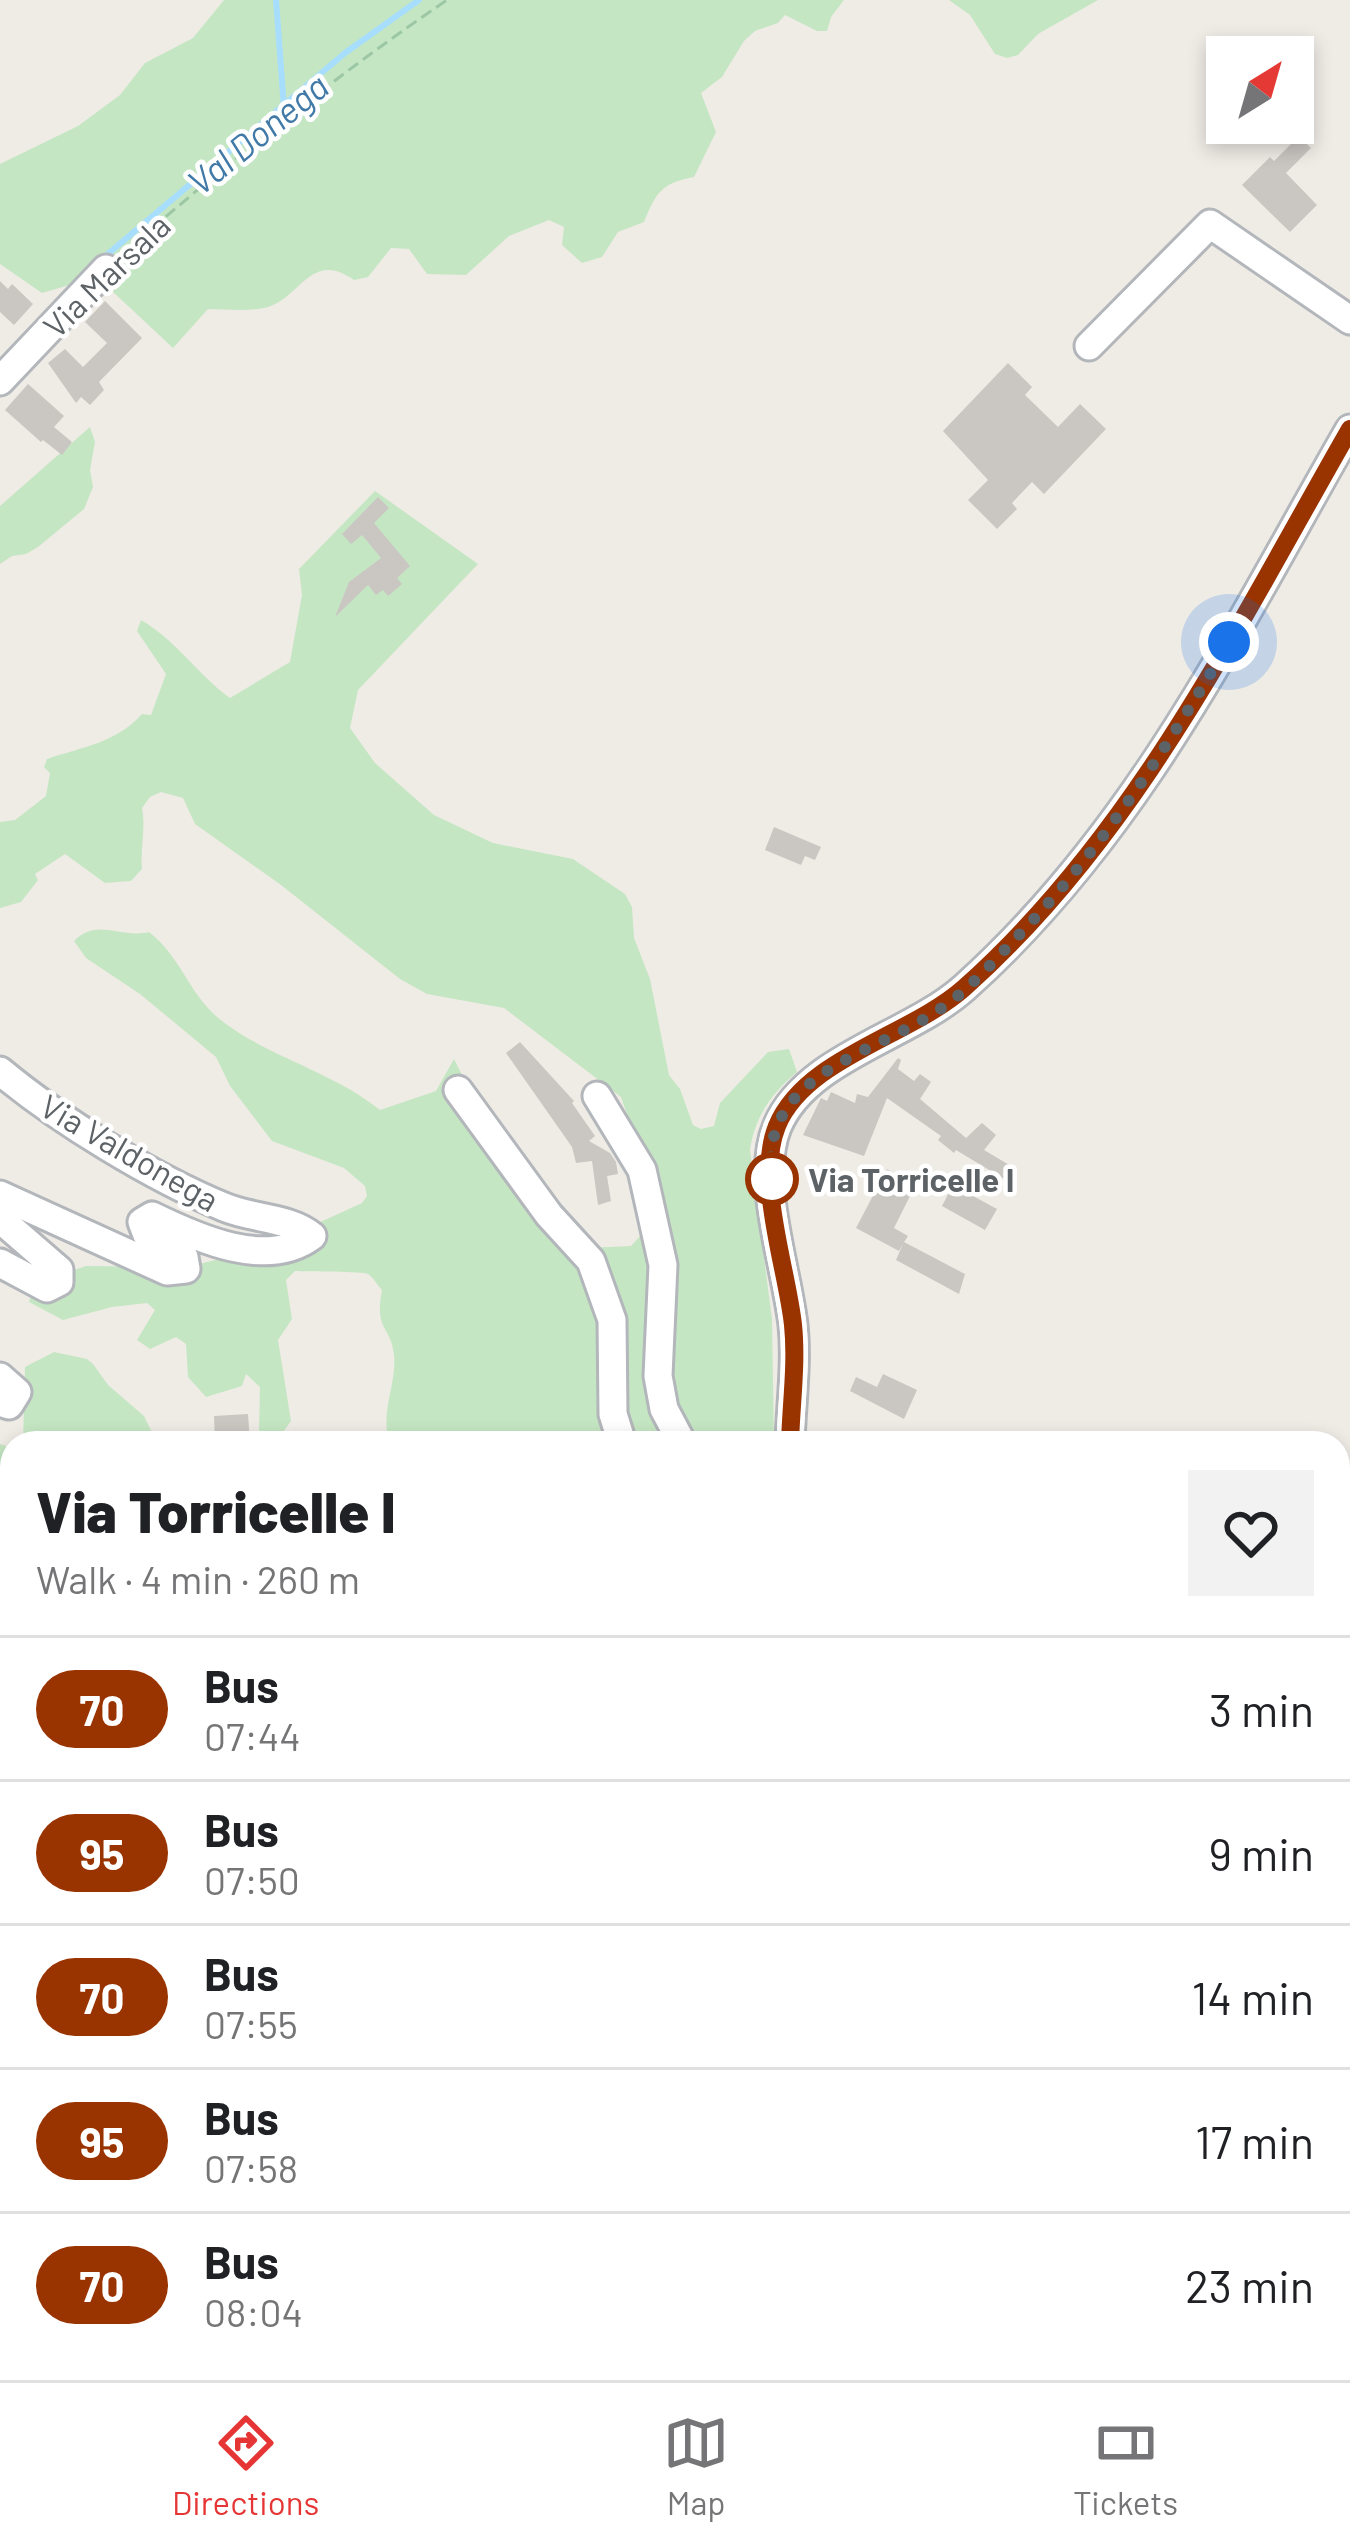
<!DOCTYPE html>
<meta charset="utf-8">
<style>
body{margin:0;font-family:Barlow,sans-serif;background:#f2f2f2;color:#202124;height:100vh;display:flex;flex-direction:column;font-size:45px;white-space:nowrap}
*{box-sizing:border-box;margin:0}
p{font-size:39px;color:#757577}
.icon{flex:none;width:66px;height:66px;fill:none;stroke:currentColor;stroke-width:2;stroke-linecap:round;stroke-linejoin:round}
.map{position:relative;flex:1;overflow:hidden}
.drawer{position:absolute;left:0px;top:1431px;width:1350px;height:951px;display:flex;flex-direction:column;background:#fff;border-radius:36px 36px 0 0;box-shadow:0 6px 18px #0003}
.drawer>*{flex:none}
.badge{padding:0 24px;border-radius:39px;font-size:42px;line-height:78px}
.needle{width:78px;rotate:37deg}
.fabs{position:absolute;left:1206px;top:36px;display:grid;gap:24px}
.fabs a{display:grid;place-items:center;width:108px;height:108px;border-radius:0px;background:#fff;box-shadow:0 6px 18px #0003;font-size:60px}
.you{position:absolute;width:60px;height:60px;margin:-30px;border:9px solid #fff;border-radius:50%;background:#1a73e8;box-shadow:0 0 0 18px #1a73e833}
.map>.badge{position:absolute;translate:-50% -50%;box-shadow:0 0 0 6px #fff}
.round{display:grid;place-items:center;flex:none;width:126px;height:126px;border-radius:0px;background:#f2f2f2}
.head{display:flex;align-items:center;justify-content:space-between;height:204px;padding:0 36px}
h1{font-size:57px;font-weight:800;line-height:90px}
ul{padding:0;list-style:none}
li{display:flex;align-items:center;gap:36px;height:144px;padding:0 36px;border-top:3px solid #e0e0e0}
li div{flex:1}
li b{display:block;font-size:45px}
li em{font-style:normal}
li .badge{min-width:132px;font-weight:700;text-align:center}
.menu{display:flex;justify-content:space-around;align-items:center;height:168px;border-top:3px solid #e0e0e0;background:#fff;font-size:33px;color:#757577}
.menu a{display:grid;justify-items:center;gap:6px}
.menu .current{color:#e53635}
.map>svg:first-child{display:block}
.green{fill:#c5e6c3}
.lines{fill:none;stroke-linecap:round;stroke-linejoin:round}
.stream{stroke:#a8defd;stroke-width:6}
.building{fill:#cac7c3}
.minor-casing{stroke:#b3b6ba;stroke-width:33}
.path{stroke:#9cc7a5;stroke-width:3;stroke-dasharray:12 6;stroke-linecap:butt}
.minor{stroke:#fff;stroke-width:27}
.line-casing{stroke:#fff;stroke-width:27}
.line{stroke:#930;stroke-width:18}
.walk{stroke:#5d6266;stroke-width:12;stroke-dasharray:0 21.6}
.stop-dot{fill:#fff;stroke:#930;stroke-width:6}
.labels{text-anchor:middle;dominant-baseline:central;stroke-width:9;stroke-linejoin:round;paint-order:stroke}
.street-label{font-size:33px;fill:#5d6266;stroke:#fff}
.stop-label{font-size:33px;font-weight:bold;fill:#5d6266;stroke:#fff;text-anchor:start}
.water-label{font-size:36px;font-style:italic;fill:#417aa7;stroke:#fff}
</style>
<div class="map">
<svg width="1350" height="2380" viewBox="0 0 1350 2380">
<rect width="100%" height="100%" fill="#efece6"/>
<g class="green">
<path d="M224,0h620l-13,17 -4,14h-10l-32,-16 -7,8 -23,8 -11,10 -22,36 -21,16 15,39 -22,45c-33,6 -38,16 -50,45l-26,10 -16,25 -20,6 -20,-18 2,-18 -15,-7 -40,16 -43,39 -39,-1 -18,-25 -18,-1 -23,29 -14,3c-43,-30 -52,16 -86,27 -17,5 -42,2 -60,2l-35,39 -76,-71 -55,16 -42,-29v-100l78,-38 42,-31 25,-32 48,-25z"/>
<polygon points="949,0 1098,0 1038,34 1018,55 1007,58 995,54 970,15"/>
<polygon points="90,427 95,442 90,470 93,487 84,509 38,547 26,554 12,556 0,564 0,506"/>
<path d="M375,491l103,73 -120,126 -8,38 25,35 59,52 59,28 80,16 52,35 7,13 2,31 16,41 19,96 11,14 13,36 8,4 13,-3 6,-23 48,-51 21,-3 8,23c-26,22 -42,44 -47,78l22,169 2,124h-384c-11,-29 7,-58 4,-88 -3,-30 -20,-23 -12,-65 -5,-5 -8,-12 -14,-16 -5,-3 -61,-2 -73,-3l-9,9 6,39 -14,21 13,81 -11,15 -21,-5 1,-44 -14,-13 -4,12 -36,11 -18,-20 -2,-33 -10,-7 -26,12 -13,-9 18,-30 -8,-7 -35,4 -49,13 -34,-18 6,-19 51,-17 102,1 58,-15 34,-31 36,3 46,-21 5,-7 -2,-10 -21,-18 -72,-27 -42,-55 -14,-29 -76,-63 -54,-36 -12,-17c23,-24 47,-2 75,-9 34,26 40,66 77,92 48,35 107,48 154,86l56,-19 18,-32 42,84 91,105 44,-2 30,-33 -40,-116 -117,-89 -77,-14 -27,-15 -119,-94 -86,-61 -12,-26 -22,-6 -11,5 -8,11c4,21 -2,40 0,61l-11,12 -26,2 -40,-29 -30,20 3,6 -17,22 -21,6v-86l15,-2 31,-24 4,-23 -6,-6 3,-8c35,-12 69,-16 95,-45l9,1 15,-41 -29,-43 4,-11c36,21 57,55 89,78l60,-36 12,-67 -3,-26z"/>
<polygon points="54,1352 87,1359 93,1364 108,1385 144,1416 157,1443 23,1443 25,1367"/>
<polygon points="0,1444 12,1448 12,1976 0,1975"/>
<polygon points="118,2370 347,2370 349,2380 106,2380"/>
</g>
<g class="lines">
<g class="stream">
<polyline points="276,0 284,108"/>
<polyline points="102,259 345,53 419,0"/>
</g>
</g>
<g class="building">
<polygon points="1299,136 1311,148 1286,173 1317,205 1290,232 1242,185 1270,157 1274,161"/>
<polygon points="0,281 8,289 12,284 33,304 14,325 0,312"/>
<polygon points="105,301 142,338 99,382 104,390 90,405 81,397 76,403 48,363 65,349 83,367 107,343 85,322"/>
<polygon points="1008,363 1032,387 1025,395 1058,427 1080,404 1106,429 1044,494 1032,482 1012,503 1017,509 997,529 968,500 988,480 943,431"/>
<polygon points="28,384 64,416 54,427 72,442 62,455 43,440 41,442 5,410"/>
<polygon points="378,497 389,508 374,523 410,566 397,578 402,584 388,596 383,590 376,595 368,585 335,617 349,582 381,558 362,535 351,544 342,534"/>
<polygon points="774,827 821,847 815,860 805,856 801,865 765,850"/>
<polygon points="520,1042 574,1101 572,1103 595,1136 589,1141 610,1153 616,1162 618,1174 607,1176 611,1201 598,1205 592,1161 576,1163 572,1147 506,1053"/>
<polygon points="898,1058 901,1060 898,1069 914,1081 920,1074 931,1082 920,1099 966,1138 982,1123 996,1135 984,1150 1016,1169 1009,1182 956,1150 954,1153 938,1140 941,1136 887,1098 864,1156 803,1135 821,1098 827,1101 831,1092 855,1103 857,1094 868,1097"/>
<polygon points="887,1169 916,1184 894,1228 908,1236 904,1242 965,1274 959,1294 896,1260 903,1244 899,1251 856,1228"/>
<polygon points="953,1185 997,1209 985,1230 942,1206"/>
<polygon points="883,1374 917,1390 904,1419 850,1391 856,1377 877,1387"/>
<polygon points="248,1414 250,1443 215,1443 214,1416"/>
</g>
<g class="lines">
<defs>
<g id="minor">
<polyline points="1089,346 1210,224 1350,320"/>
<polyline points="0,381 106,269"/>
<path d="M0,1071c60,50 152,106 224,136 28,12 65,10 88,29 -45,34 -115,2 -160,-20l-10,6 5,13 37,22 2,12 -19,2 -167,-76"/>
<polyline points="458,1090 549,1215 591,1261 612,1320 613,1414 622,1443"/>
<polyline points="597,1096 642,1170 663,1265 658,1376 664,1409 682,1443"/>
<polyline points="0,1219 59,1270 59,1282 47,1288 0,1263"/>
<polyline points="0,1377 17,1392 9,1405 0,1402"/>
<path d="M790,1443c1,-38 7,-80 3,-118 -6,-56 -38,-145 -16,-198 29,-70 132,-90 187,-139 175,-157 271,-359 386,-559"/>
<polyline points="1338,1813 1350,1809"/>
<polyline points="1338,2032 1350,2025"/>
<polyline points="0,2326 12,2329"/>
<polyline points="369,2370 376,2380"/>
<polyline points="434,2370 440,2380"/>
<polyline points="457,2370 461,2380"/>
<polyline points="480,2370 485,2380"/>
<polyline points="78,2380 86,2370"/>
<polyline points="839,2380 864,2370"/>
<polyline points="985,2380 1003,2370"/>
</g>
</defs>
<use href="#minor" class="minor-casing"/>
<g class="path">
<path d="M125,252c103,-90 209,-175 322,-252"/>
<polyline points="1338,2127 1350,2124"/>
<polyline points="38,2380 49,2370"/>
<polyline points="1065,2380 1076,2370"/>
</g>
<use href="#minor" class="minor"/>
</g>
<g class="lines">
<defs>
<path id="line" d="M790,1443c1,-38 7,-80 3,-118 -6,-57 -38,-145 -16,-199 28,-68 133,-90 187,-138 172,-153 273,-362 386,-559"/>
</defs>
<use href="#line" class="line-casing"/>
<use href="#line" class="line"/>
<path class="walk" d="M772,1179c-14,-104 98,-123 165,-168 30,-19 56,-49 80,-74 86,-89 150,-189 212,-295"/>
</g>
<circle class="stop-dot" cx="772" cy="1179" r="24"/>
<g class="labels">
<g class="street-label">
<text transform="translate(106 275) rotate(-44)">Via Marsala</text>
<text transform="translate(130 1152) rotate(30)">Via Valdonega</text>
</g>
<g class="stop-label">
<text x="808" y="1179">Via Torricelle I</text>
</g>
<g class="water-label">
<text transform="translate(257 133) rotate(-39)">Val Donega</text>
</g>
</g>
</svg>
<div class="fabs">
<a><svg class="needle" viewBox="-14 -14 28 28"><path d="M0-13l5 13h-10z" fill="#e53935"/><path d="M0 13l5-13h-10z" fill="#757577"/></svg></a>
</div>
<div class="you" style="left:1229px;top:642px"></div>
<section class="drawer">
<div class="head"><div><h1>Via Torricelle I</h1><p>Walk · 4 min · 260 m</p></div><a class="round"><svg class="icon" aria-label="heart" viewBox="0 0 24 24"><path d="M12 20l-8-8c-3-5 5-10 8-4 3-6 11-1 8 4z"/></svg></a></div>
<ul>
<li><span class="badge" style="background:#930;color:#fff">70</span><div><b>Bus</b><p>07:44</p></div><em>3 min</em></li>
<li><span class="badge" style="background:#930;color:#fff">95</span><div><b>Bus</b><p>07:50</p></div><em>9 min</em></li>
<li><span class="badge" style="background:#930;color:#fff">70</span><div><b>Bus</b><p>07:55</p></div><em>14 min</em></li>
<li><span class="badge" style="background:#930;color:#fff">95</span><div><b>Bus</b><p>07:58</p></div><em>17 min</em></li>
<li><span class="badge" style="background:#930;color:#fff">70</span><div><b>Bus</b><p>08:04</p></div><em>23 min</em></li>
</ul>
</section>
</div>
<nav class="menu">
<a class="current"><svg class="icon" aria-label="directions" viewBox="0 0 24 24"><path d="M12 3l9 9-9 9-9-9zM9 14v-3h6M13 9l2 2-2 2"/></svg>Directions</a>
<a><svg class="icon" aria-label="map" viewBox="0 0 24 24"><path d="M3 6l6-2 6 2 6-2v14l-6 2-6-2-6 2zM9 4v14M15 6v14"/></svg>Map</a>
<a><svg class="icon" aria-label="tickets" viewBox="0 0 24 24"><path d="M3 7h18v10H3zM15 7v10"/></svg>Tickets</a>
</nav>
